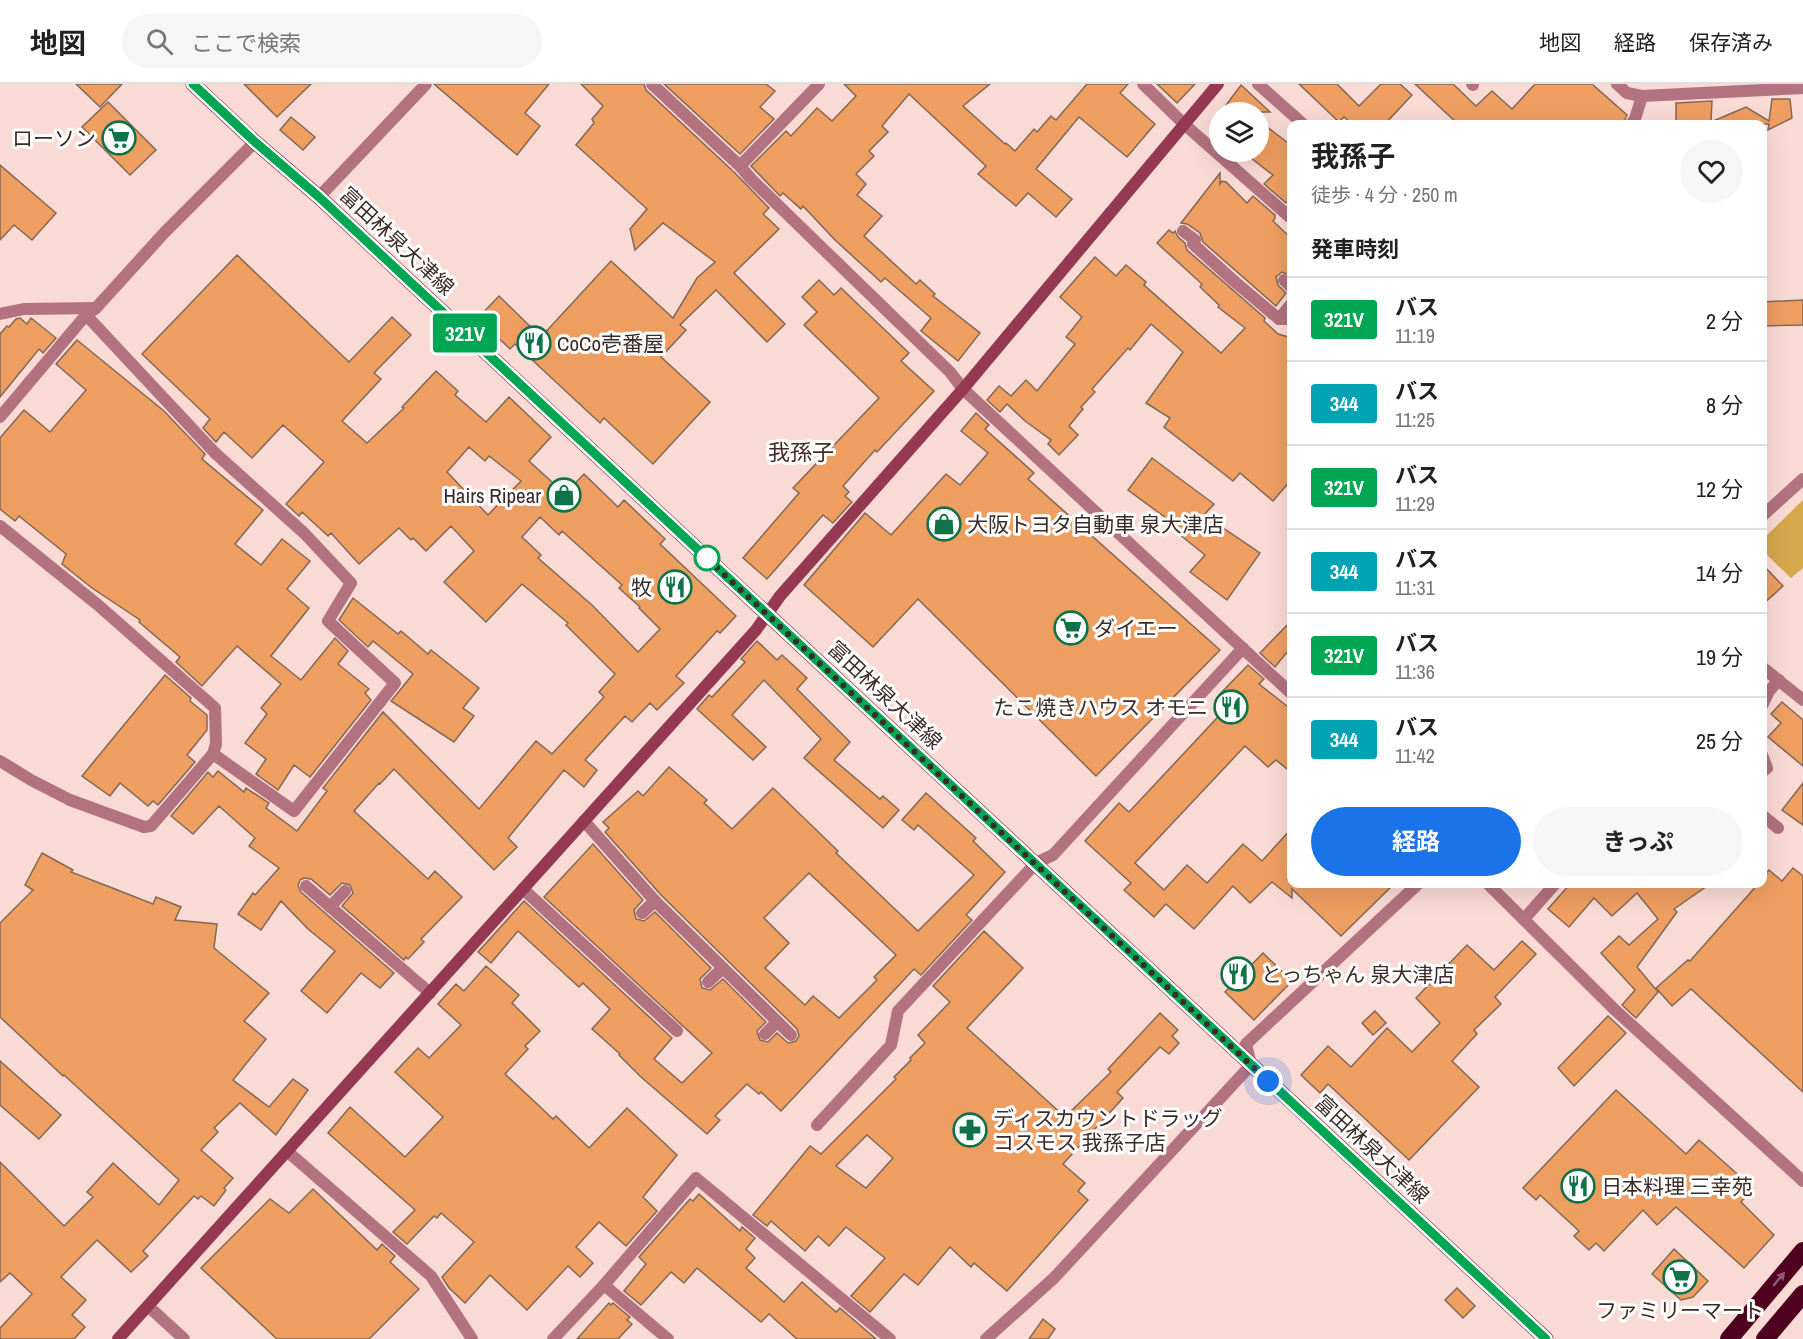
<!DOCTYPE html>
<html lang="ja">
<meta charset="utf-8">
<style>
body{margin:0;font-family:"Archivo Narrow","Noto Sans JP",sans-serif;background:#f6f6f6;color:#222;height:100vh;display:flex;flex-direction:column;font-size:22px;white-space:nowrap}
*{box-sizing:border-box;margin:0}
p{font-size:20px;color:#767676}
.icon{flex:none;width:33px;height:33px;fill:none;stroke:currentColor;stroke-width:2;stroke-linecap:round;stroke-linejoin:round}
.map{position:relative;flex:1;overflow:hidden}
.sheet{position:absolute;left:1287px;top:36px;width:480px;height:768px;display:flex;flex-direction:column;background:#fff;border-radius:12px;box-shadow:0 6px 24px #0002}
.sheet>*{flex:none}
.badge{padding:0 12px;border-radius:4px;font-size:21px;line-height:39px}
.buttons{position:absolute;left:1209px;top:18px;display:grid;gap:12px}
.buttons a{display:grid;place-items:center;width:60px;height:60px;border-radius:50%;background:#fff;box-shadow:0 6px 24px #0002;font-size:30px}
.you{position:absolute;width:30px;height:30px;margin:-15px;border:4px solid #fff;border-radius:50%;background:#1a73e8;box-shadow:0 0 0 9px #1a73e833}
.map>.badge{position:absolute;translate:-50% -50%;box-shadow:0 0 0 3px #fff}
h2{padding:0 24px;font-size:22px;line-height:54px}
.round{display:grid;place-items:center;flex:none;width:63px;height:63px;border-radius:32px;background:#f6f6f6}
.summary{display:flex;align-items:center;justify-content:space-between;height:102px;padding:0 24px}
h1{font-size:28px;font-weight:700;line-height:45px}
.cta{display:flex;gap:12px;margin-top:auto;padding:12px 24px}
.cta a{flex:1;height:69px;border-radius:36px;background:#1a73e8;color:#fff;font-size:24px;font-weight:700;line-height:69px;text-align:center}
.cta a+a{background:#f6f6f6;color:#222}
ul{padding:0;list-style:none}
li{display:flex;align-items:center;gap:18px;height:84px;padding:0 24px;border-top:2px solid #e0e0e0}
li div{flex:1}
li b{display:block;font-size:22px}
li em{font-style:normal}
li .badge{min-width:66px;font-weight:700;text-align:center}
header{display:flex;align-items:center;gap:36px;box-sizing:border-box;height:84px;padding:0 30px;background:#fff;border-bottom:2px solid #e0e0e0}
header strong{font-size:28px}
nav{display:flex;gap:33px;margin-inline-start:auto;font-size:21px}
.search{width:420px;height:54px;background:#f6f6f6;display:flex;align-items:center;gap:15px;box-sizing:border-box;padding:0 21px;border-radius:33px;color:#767676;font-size:22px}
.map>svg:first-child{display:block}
.green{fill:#d6a84c}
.building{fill:#ef9e61;stroke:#836855;stroke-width:1.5;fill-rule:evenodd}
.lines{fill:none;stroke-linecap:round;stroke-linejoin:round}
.street{stroke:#b2727f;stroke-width:12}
.secondary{stroke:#943951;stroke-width:12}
.primary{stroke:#711734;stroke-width:15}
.highway{stroke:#4e001e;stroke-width:18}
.oneway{fill:#8c596d}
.line-casing{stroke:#fff;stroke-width:14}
.line{stroke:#00a651;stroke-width:9}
.walk{stroke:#3b2c29;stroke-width:6;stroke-dasharray:0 10.8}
.stop-dot{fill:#fff;stroke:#00a651;stroke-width:3}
.labels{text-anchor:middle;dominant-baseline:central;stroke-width:6;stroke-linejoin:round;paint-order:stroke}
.poi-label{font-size:21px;fill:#3b2c29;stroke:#fff;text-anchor:start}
.street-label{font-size:21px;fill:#3b2c29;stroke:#fff}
.neighbourhood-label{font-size:22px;fill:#482a25;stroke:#fff}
</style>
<header>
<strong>地図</strong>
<div class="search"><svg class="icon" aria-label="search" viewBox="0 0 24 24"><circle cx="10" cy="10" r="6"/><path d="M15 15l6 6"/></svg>ここで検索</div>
<nav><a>地図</a><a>経路</a><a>保存済み</a></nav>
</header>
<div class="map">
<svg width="1803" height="1255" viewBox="0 0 1803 1255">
<rect width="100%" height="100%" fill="#fadad4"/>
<polygon class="green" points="1803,416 1803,484 1791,494 1763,467 1763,455"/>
<g class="building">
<polygon points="76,0 122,0 100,23"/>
<polygon points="244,0 311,0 277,33"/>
<polygon points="434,0 549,0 525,29 540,42 517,71"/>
<polygon points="581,0 644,0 646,6 734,88 769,124 763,130 779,145 734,189 785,240 767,258 716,206 680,241 686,246 661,273 710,318 653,380 604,334 600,339 515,260 510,265 478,234 499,212 541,253 611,177 673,234 697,194 715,178 663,139 635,166 630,145 647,125 576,61 594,39 592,35 603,22"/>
<polygon points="664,0 766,0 775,7 760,23 774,35 740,70"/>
<polygon points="844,0 990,0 963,22 1005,60 1006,59 1015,67 1034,45 1037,48 1051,32 1056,36 1087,0 1128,0 1120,9 1155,40 1127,73 1079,33 1036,85 1072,115 1056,133 1028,109 1016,122 978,90 986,82 909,10 882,42 888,48 869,67 874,72 856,90 866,100 857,111 882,132 864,152 916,200 920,196 935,210 933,212 980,249 958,277 921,247 931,234 885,194 881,198 835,156 803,122 801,125 783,109 780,112 751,82 786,47 791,52 817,24 832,37 856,12"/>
<polygon points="1157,0 1195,0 1177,19"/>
<polygon points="1299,0 1337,0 1359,22 1381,0 1400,0 1412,11 1385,40 1352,40 1344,33 1339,38"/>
<polygon points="1415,0 1453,0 1476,22 1492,7 1512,25 1535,0 1592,0 1627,31 1623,40 1458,40"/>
<polygon points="1241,1 1270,28 1221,28"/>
<polygon points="1772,15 1790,15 1792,34 1768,46 1769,40 1676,40 1676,19 1712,17 1711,38 1746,23 1769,37"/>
<polygon points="108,18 156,66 130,91 82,43"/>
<polygon points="291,33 315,53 303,66 280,46"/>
<polygon points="1258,36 1292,62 1292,113 1286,119 1264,100 1273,91 1243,68 1258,68"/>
<polygon points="0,81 56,129 32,156 14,141 0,156"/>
<polygon points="1220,89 1220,100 1222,97 1226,98 1247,119 1253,112 1275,131 1275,134 1273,137 1292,155 1292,192 1282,188 1276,193 1278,201 1286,209 1276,222 1203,158 1200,149 1187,140 1181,139"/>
<polygon points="1169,146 1173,149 1175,147 1178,153 1185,159 1187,166 1265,234 1264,237 1278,250 1292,254 1292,395 1273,417 1240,389 1233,397 1164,343 1170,334 1146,319 1183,268 1151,240 1130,266 1128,264 1092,305 1095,308 1081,323 1083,325 1069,342 1078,351 1059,371 1048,360 1051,356 1025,337 1007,320 1000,328 987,316 999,302 1011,312 1026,296 1037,307 1075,260 1066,253 1082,233 1060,213 1095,173 1116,192 1126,181 1146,198 1144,201 1221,269 1245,244 1218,223 1219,221 1200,203 1202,200 1157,159"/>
<path d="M237,171l112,107 43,-45 19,18 -37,38 7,6 -39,42 25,22 37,-35 -2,-1 34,-36 22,20 -3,4 31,27 23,-25 42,40 -22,24 36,33 19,-20 34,33 6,-7 41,39 -5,5 76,72 -16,17 -3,-2 -41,45 8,7 -27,27 -7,-7 -18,19 -7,-6 -40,44 12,10 -13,17 -20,-17 -56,68 9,9 -23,23 -100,-101 -14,15 -1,-1 -25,28 74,68 7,-8 27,26 -41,42 3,3 -16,17 -2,-2 -2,3 -62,-54 11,-13 -3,-8 -8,-2 -12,12 -19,-16 -7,-1 -4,2 -2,5 3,7 93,81 -14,15 -19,-15 -34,40 -26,-22 34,-40 -27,-22 -27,-28 -20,29 -23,-16 15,-21 2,2 24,-27 -30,-22 6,-8 -36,-32 -26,28 -22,-18 37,-44 5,5 5,-6 26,21 2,-4 23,15 -3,5 31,23 30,-40 -4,-3 60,-76 96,97 57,-68 16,13 52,-57 -5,-5 16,-18 -49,-49 2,-2 -46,-39 -36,38 -42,-40 30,-31 -23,-25 -25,25 -13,-13 -2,2 -12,-12 -40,36 -28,-31 -3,3 -26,-24 -3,4 -13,-12 38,-42 -41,-37 -31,33 -28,-26 -8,10 -13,-14 7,-9 -68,-65zM469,363l16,14 4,-5 32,25 -33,34 -41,-43zM540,433l19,18 3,-4 60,54 -3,3 21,19 -1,1 21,21 -22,23 -46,-47 -54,-47 3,-3 -19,-18z"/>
<polygon points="819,196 834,211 841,204 909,269 901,277 934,307 877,368 875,366 843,402 849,408 845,412 852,418 833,439 823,431 767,495 743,474 799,409 793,404 879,314 804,241 817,228 802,213"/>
<polygon points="1803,216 1803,241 1762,242 1762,218"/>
<polygon points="20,234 27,240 31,234 56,254 43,269 39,265 0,313 0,250 7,242 9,243 16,235"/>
<polygon points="77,256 164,327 205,370 202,375 263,426 235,460 261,481 282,455 310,477 287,505 309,524 271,572 301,596 335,554 348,567 338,580 369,605 365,609 371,616 310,693 294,681 278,706 256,690 266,675 245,659 267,630 261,624 281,600 237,562 202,602 176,578 180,573 139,538 140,536 92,504 62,480 66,470 19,432 15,437 0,425 0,354 24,326 50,348 86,306 56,280"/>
<polygon points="976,329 989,341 985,345 1034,389 1028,395 1220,566 1096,692 918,515 873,563 804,501 865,429 891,451 946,390 960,401 988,369 961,347"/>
<polygon points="1152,374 1214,420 1204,431 1260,469 1227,516 1190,488 1205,471 1163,437 1166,434 1128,406"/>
<polygon points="1762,480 1783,502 1762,521"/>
<polygon points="353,514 398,550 401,547 428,570 431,566 479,604 463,624 474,632 454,658 391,617 413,590 373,557 368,563 339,536"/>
<polygon points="1292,536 1292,562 1275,583 1260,569"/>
<polygon points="757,557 777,576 782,571 807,594 797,605 850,658 834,676 880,715 883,712 899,726 883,744 804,674 821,655 764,596 732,631 766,663 753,676 697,625 709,611 712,613 745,578 741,575"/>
<polygon points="1248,581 1264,595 1259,600 1292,626 1292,689 1276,676 1268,683 1245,662 1135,779 1164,806 1187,781 1207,799 1243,760 1262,777 1292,744 1292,800 1394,800 1341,852 1292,805 1292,814 1272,798 1250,819 1233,802 1194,845 1166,820 1154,833 1124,806 1131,799 1085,757 1119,719 1129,728 1229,621 1219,611"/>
<polygon points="165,591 191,614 190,617 207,631 207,646 187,671 195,678 158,721 153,717 148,722 120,699 110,712 82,692"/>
<polygon points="1782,618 1803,636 1803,682 1768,653 1781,639 1771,630"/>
<path d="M669,683l38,33 -3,3 28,26 41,-41 65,63 -2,2 82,78 56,-56 -56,-50 -4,5 -12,-10 24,-27 50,45 -3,3 32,31 -39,43 6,5 -51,55 -7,-6 -133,142 -20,-19 -2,2 -12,-10 -32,32 5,4 -13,14 -66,-57 -22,-22 1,-1 -28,-25 18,-20 -27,-26 -4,4 -61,-56 -27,32 -13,-11 46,-51 148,137 -18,21 28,24 30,-30 -168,-156 49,-53 50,56 -9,10 2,9 8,2 11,-9 56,56 -11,11 2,9 8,2 13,-11 43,43 -9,9 3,9 8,2 9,-9 11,10 8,-2 3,-5 -2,-7 -136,-134 -56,-63 4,-4 -6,-6 35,-31 5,5zM809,789l87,82 -22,22 3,3 -38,38 -26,-22 -8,9 -40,-37 24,-25 -25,-25z"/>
<polygon points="1803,699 1803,741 1782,726"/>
<polygon points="42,769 73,786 71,788 115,805 153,820 156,813 181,823 175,836 217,840 214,864 269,909 244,937 266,955 233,996 269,1023 293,995 308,1006 276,1051 240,1019 214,1044 218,1048 201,1066 233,1094 224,1104 226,1106 214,1122 201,1112 198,1115 194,1112 143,1167 148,1172 131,1188 97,1156 61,1193 86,1216 72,1231 85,1243 74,1255 0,1255 0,1244 32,1210 10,1189 0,1198 0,1078 64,1142 93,1113 87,1108 113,1079 159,1121 179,1096 64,991 63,992 46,976 0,933 0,839 33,806 25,801"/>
<polygon points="1793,784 1803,792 1803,1008 1691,905 1672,922 1656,904 1688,876 1690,877 1758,800 1762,800 1762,794 1769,786 1782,797"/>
<polygon points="1570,800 1710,800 1674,825 1677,828 1637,883 1658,908 1636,934 1622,921 1635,906 1601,869 1619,852 1629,861 1658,835 1637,809 1612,832 1594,814 1569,843 1548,825"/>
<path d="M984,847l39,37 -56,60 98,89 46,-45 -3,-3 52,-56 18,17 -6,6 7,7 -10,11 -9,-7 -43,45 6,6 -60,66 22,19 -7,8 10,9 -81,91 -33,-28 -3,4 -21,-20 -32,38 -14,-11 -34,38 -19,-16 34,-38 -39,-31 -17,19 -11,-10 -13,15 -34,-30 -4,5 -14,-11 57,-69 11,8 75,-75 -2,-2 17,-17 -1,-2 15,-15 -7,-8 32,-33 -17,-16zM867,1051l26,23 -27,30 -30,-22z"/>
<polygon points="1522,857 1536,870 1495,913 1501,920 1474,946 1477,950 1452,977 1479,1003 1409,1076 1328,1000 1320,1009 1301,991 1328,962 1351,983 1387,944 1412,968 1440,939 1416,914 1467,861 1494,886"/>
<polygon points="1263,869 1292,897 1254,936 1225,908"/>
<polygon points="486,882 519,911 512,919 540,947 525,962 528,965 505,990 553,1035 556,1032 589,1064 627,1024 677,1071 643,1113 657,1127 626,1162 599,1138 576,1163 593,1179 580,1193 568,1182 527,1226 490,1191 465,1219 449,1204 442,1193 474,1158 441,1129 437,1134 434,1132 407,1160 393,1148 415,1126 328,1049 350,1023 405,1073 443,1033 395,988 418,964 429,974 461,941 438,920 456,900 464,907"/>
<polygon points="1375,927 1386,939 1373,951 1362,939"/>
<polygon points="1608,932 1626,949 1574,1002 1558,984"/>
<polygon points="0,977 61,1031 39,1055 0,1021"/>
<polygon points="1616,1006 1686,1070 1699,1056 1753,1104 1741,1118 1774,1151 1744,1184 1676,1123 1657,1141 1643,1126 1604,1167 1596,1159 1589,1166 1574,1152 1579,1147 1540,1111 1536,1116 1523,1104"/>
<polygon points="313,1105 377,1166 382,1160 395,1172 390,1178 419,1205 369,1255 277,1255 201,1184 270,1115 289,1129"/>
<polygon points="699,1110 740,1147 742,1143 755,1154 746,1165 755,1174 746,1184 784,1218 802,1198 836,1228 840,1224 876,1255 797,1255 769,1230 761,1238 697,1184 684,1199 671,1188 641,1221 624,1207 646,1180 639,1173 690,1115 693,1117"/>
<polygon points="1674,1165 1708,1197 1693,1213 1681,1216 1652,1190"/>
<polygon points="1457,1204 1475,1222 1463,1234 1445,1216"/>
<polygon points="609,1219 611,1221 613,1219 630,1233 627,1236 632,1240 618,1255 577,1255"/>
<polygon points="1043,1235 1055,1245 1048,1255 1029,1255"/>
</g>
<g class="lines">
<g class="street">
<polyline points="652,0 740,82 751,95 950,288 963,305 1292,610"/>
<polyline points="1143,0 1184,40 1292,135"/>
<polyline points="1258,0 1303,40"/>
<polyline points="1472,0 1473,1"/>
<polyline points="1617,0 1627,9 1642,12 1803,4"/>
<polyline points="1631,40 1635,35 1642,12"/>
<polyline points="740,82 819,0"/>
<polyline points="319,113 426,0"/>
<polyline points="1183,147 1195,156 1193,160 1235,198 1279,235 1292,235"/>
<polyline points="1284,196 1292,204"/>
<polyline points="0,230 24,225 95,224"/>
<polyline points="86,231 215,369 304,449 351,499 328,537 395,599 294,727 213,670"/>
<polyline points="1279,235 1292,219"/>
<polyline points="0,333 86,231 96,224 165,148 255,58"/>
<polyline points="1762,432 1803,395"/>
<polyline points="0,442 98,521 215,624 216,660 213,670 151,742 144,743 70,716 31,696 0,677"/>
<polyline points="1762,583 1803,616"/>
<polyline points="1762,622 1769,607 1779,596"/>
<polyline points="1762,671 1767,684 1762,688"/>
<polyline points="1762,731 1778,744"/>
<polyline points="584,737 655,817 791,951"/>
<polyline points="1488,800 1614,925 1803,1097"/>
<polyline points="306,802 430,909"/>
<polyline points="523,805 677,947"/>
<polyline points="330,823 345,807"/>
<polyline points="642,829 655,817"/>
<polyline points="1524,835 1555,800"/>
<polyline points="708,898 723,884"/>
<polyline points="765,950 777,938"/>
<polyline points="817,1041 891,961 898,927 1036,779 1053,771 1243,564"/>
<polyline points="288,1068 431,1192 472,1255"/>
<polyline points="604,1201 668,1255"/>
<polyline points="148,1222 184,1255"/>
<polyline points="553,1255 604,1201 696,1094 890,1255"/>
<polyline points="986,1255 1054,1194 1251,981 1246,960 1418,800"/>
</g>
<polyline class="secondary" points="118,1255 756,546 780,512 963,305 1218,0"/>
<polyline class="primary" points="193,0 255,58 319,113 1546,1255"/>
<g class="highway">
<polyline points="1729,1255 1803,1167"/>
<polyline points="1765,1255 1803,1210"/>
</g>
</g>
<defs><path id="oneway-solid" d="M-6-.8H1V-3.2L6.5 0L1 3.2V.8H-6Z" transform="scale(1.5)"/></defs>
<use class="oneway" href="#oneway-solid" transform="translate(1779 1195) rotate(-50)"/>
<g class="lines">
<defs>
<polyline id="line" points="193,0 255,58 319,113 1546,1255"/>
</defs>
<use href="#line" class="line-casing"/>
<use href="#line" class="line"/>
<polyline class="walk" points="707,474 700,468 1268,997"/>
</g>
<defs>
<symbol id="supermarket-ring" viewBox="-11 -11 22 22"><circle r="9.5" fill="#fff" stroke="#107248" stroke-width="1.5"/><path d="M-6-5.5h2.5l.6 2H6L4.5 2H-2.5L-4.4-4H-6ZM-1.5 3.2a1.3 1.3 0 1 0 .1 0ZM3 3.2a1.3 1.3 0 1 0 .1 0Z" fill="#107248"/></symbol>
<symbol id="restaurant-ring" viewBox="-11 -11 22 22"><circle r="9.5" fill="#fff" stroke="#107248" stroke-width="1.5"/><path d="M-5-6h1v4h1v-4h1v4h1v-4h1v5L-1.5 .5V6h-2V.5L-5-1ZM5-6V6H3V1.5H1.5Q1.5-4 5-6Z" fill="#107248"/></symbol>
<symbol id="shop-ring" viewBox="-11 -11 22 22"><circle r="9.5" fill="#fff" stroke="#107248" stroke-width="1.5"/><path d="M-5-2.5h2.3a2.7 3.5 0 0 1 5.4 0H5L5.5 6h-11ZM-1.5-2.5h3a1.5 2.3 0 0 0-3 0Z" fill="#107248"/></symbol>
<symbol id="pharmacy-ring" viewBox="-11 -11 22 22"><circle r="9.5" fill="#fff" stroke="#107248" stroke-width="1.5"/><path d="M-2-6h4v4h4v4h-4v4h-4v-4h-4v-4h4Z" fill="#107248"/></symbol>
</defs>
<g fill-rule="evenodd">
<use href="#supermarket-ring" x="100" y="35" width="38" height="38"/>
<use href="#restaurant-ring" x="515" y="240" width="38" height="38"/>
<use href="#shop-ring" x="545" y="392" width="38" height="38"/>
<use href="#shop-ring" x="925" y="421" width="38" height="38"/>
<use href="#restaurant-ring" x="656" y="484" width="38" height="38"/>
<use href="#supermarket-ring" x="1052" y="525" width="38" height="38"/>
<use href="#restaurant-ring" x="1212" y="604" width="38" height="38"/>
<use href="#restaurant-ring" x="1219" y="871" width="38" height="38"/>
<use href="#pharmacy-ring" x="951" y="1027" width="38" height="38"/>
<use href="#restaurant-ring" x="1559" y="1083" width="38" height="38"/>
<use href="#supermarket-ring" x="1661" y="1174" width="38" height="38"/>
</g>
<circle class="stop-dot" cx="707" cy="474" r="12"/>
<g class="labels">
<g class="poi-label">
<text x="96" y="54" text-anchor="end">ローソン</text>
<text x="557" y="259">CoCo壱番屋</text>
<text x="541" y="411" text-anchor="end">Hairs Ripear</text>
<text x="967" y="440">大阪トヨタ自動車 泉大津店</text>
<text x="652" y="503" text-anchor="end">牧</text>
<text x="1094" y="544">ダイエー</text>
<text x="1208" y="623" text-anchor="end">たこ焼きハウス オモニ</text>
<text x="1261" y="890">とっちゃん 泉大津店</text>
<text x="993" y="1034">ディスカウントドラッグ<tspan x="993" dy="24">コスモス 我孫子店</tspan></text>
<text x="1601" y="1102">日本料理 三幸苑</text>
<text x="1680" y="1226" text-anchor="middle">ファミリーマート</text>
</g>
<g class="street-label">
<text transform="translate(397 157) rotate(43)">富田林泉大津線</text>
<text transform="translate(885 611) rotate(43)">富田林泉大津線</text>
<text transform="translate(1372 1065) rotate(43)">富田林泉大津線</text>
</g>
<g class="neighbourhood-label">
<text x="801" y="368">我孫子</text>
</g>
</g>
</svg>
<div class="buttons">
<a><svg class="icon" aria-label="layers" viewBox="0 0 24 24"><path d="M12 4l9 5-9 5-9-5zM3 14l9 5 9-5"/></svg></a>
</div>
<div class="you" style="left:1268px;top:997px"></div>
<b class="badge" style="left:465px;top:249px;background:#00a651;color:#fff">321V</b>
<section class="sheet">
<div class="summary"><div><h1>我孫子</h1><p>徒歩 · 4 分 · 250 m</p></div><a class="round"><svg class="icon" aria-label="heart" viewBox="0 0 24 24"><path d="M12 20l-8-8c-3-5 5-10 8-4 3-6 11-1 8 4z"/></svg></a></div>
<h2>発車時刻</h2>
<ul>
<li><span class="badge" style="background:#00a651;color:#fff">321V</span><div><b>バス</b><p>11:19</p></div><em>2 分</em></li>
<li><span class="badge" style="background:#00a3b4;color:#fff">344</span><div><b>バス</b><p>11:25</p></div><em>8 分</em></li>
<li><span class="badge" style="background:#00a651;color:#fff">321V</span><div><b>バス</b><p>11:29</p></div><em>12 分</em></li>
<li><span class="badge" style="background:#00a3b4;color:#fff">344</span><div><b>バス</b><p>11:31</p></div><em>14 分</em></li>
<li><span class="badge" style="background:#00a651;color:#fff">321V</span><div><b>バス</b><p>11:36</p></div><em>19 分</em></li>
<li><span class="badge" style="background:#00a3b4;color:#fff">344</span><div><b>バス</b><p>11:42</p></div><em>25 分</em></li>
</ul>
<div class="cta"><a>経路</a><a>きっぷ</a></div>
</section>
</div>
